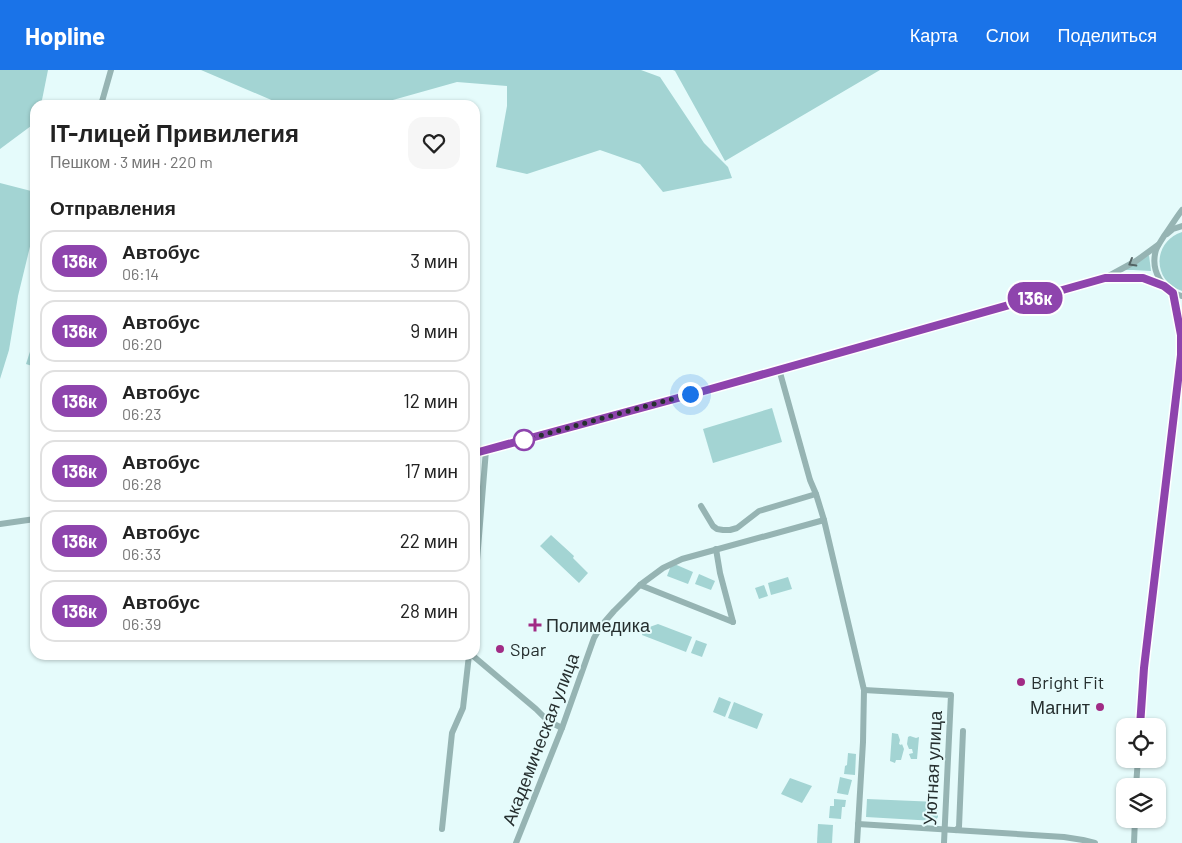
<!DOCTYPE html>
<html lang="ru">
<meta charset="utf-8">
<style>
body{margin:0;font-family:Barlow,sans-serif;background:#f6f6f6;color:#222;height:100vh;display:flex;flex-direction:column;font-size:19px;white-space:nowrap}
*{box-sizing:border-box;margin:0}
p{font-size:16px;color:#767676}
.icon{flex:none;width:28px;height:28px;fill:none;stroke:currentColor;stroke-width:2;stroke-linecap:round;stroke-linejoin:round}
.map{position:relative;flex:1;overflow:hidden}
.panel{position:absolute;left:30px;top:30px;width:450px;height:560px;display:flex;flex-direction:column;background:#fff;border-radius:15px;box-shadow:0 1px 4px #0004}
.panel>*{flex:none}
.badge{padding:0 10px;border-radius:16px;font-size:18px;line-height:32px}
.tools{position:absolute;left:1116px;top:648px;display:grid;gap:10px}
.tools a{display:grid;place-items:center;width:50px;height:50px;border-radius:10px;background:#fff;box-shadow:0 1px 4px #0004;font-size:25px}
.you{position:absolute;width:25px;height:25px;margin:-12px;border:4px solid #fff;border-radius:50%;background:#1a73e8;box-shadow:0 0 0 8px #1a73e833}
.map>.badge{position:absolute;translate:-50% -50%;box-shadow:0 0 0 2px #fff}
h2{padding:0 20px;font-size:19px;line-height:45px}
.round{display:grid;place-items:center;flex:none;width:52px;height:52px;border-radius:15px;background:#f6f6f6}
.headline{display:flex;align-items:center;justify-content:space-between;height:85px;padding:0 20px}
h1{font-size:24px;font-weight:700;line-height:38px}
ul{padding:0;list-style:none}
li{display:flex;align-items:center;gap:15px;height:62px;margin:0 10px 8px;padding:0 10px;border:2px solid #e0e0e0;border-radius:15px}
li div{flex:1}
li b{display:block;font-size:19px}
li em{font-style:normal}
li .badge{min-width:55px;font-weight:700;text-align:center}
header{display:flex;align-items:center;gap:30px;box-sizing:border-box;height:70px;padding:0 25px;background:#1a73e8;color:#fff}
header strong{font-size:24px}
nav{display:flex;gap:28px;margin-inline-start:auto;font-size:18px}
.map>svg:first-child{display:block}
.green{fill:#a3d4d3}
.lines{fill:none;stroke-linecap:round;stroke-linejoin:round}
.minor{stroke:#96b4b3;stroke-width:6}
.oneway{stroke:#536464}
.line-casing{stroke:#fff;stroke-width:11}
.line{stroke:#8e44ad;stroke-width:8}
.walk{stroke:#262f2f;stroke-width:5;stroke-dasharray:0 9}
.stop-dot{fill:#fff;stroke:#8e44ad;stroke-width:2.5}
.poi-dot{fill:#a12b85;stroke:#e5fbfb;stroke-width:2}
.labels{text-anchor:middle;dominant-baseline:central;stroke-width:4;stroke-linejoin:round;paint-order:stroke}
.poi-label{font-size:18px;fill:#262f2f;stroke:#e5fbfb;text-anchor:start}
.street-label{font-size:18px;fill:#262f2f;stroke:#e5fbfb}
</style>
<header>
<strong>Hopline</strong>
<nav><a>Карта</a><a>Слои</a><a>Поделиться</a></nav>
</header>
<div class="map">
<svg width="1182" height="773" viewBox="0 0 1182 773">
<rect width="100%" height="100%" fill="#e5fbfb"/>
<g class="green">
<polygon points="0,0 48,0 41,35 35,35 35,53 0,79"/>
<polygon points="201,0 641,0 660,7 704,73 728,97 732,108 663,122 640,94 600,80 527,104 496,97 507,36 507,16 457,12 375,35 283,35"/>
<polygon points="673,0 880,0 725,91 675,1"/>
<polygon points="0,113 35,122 35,156 18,226 9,280 0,309"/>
<path d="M1182,162v59c-30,-10 -30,-49 0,-59z"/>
<polygon points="1149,185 1151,201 1133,200 1124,200"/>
<polygon points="35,266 35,297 26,294"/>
<polygon points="772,338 782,372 713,393 703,359"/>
<polygon points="551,465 574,486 573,488 588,503 579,513 540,476"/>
<polygon points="672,493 693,502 688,514 667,506"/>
<polygon points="699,504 715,511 711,520 695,514"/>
<polygon points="788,507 792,519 771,525 768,513"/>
<polygon points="764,515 768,526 759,529 755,518"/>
<polygon points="658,554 692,567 686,582 642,565 644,559"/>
<polygon points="696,570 707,574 702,587 691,583"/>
<polygon points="719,627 731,632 725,647 713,642"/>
<polygon points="734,632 763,644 757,659 728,648"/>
<polygon points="892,663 898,664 900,670 899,674 901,675 902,674 904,679 901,690 896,690 895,693 890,691"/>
<polygon points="910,666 916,668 919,667 917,689 911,689 909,684 913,683 912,679 909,679 907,674 908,667"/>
<polygon points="848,683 856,684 855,705 844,704 845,696 847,695"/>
<polygon points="840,707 852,710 848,725 837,723"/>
<polygon points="790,708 812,716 802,733 781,724"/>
<polygon points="834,729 846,730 845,737 842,737 841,749 829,748 830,736 834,736"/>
<polygon points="867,729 938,732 938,747 935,751 866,747"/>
<polygon points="818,754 833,755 832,773 817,773"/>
</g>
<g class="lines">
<g class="minor">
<polyline points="101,35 111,0"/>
<path d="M1182,140c-7,9 -12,18 -18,26 -3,5 -6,9 -8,14 -6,20 6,41 26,46"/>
<polyline points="1167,164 1173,159 1182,156"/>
<polyline points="1106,208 1143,208 1162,215"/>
<polyline points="779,299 810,410 816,424 824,450"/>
<polyline points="475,383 700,322 1105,208 1136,191 1158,175"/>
<polyline points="701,436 713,456 717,459 723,460 730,460 737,458 759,441 816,424"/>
<polyline points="0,454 35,449"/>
<polyline points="716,479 720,503 733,552"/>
<polyline points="475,515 486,380"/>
<polyline points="640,515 733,552"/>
<polyline points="472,585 536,639 548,651 562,658"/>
<polyline points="864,620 951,625 944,773"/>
<polyline points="1140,656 1146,583 1181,285 1181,265 1173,223"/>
<polyline points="1136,716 1138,689"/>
<polyline points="858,754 1064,767 1083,770 1095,773"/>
<polyline points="442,759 452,663 463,638 469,585"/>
<polyline points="956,760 959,757 963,661"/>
<polyline points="516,773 562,658 594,568 601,556 614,541 640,515 663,498 682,489 824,450 864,620 863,672 857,773"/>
<polyline points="1134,773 1135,749"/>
</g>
</g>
<defs><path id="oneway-chevron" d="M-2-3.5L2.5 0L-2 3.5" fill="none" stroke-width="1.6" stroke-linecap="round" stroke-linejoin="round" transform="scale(1.25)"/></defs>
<use class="oneway" href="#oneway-chevron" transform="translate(1132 193) rotate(150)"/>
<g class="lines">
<defs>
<polyline id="line" points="475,383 700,322 1105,208 1143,208 1164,216 1173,223 1181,265 1181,285 1150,547 1144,598 1140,656"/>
</defs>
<use href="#line" class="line-casing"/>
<use href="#line" class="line"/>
<polyline class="walk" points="524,370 690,324"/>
</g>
<circle class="stop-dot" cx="524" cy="370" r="10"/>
<g class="poi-dot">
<path d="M532.5 547.5h5v5h5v5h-5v5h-5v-5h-5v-5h5z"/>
<circle cx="500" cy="579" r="5"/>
<circle cx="1021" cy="612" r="5"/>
<circle cx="1100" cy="637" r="5"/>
</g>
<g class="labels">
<g class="poi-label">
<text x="546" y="555">Полимедика</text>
<text x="510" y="579">Spar</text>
<text x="1031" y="612">Bright Fit</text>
<text x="1090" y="637" text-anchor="end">Магнит</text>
</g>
<g class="street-label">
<text transform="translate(540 669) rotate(-69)">Академическая улица</text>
<text transform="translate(932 698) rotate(-87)">Уютная улица</text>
</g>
</g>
</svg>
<div class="tools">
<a><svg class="icon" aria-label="locate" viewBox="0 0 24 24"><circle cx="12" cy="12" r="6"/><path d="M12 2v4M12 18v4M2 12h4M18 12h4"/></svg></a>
<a><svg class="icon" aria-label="layers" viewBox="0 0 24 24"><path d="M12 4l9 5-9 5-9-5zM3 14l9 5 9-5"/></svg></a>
</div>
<div class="you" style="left:690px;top:324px"></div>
<b class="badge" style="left:1035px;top:228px;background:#8e44ad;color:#fff">136к</b>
<section class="panel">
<div class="headline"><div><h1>IT-лицей Привилегия</h1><p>Пешком · 3 мин · 220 m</p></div><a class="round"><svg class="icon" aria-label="heart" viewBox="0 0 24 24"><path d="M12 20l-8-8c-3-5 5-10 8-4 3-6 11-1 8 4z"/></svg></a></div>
<h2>Отправления</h2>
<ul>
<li><span class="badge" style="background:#8e44ad;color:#fff">136к</span><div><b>Автобус</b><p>06:14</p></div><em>3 мин</em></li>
<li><span class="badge" style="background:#8e44ad;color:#fff">136к</span><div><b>Автобус</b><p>06:20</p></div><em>9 мин</em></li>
<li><span class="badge" style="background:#8e44ad;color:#fff">136к</span><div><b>Автобус</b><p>06:23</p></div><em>12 мин</em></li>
<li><span class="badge" style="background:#8e44ad;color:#fff">136к</span><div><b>Автобус</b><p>06:28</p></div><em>17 мин</em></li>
<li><span class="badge" style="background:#8e44ad;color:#fff">136к</span><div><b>Автобус</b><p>06:33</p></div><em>22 мин</em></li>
<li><span class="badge" style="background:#8e44ad;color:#fff">136к</span><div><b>Автобус</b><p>06:39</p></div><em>28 мин</em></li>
</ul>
</section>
</div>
